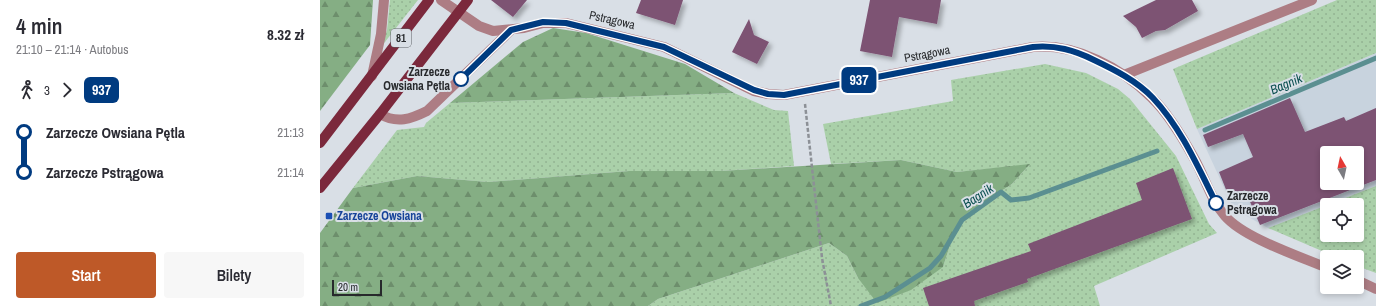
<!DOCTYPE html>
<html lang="pl">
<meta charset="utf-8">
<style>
body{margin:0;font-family:"Archivo Narrow",sans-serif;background:#f7f7f7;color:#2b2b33;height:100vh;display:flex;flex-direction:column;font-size:15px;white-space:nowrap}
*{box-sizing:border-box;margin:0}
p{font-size:13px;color:#7c7c81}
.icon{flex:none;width:22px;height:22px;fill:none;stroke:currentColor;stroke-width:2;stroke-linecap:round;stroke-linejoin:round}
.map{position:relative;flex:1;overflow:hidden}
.side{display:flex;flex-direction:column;background:#fff;width:320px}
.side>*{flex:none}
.badge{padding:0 8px;border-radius:6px;font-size:14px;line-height:26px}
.needle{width:26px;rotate:351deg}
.fabs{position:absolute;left:1000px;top:146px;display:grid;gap:8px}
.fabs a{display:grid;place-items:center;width:44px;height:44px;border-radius:4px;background:#fff;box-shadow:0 2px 6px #0003;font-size:20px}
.scale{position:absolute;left:12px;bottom:10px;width:50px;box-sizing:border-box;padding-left:4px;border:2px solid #27292c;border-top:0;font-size:11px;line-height:14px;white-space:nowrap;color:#27292c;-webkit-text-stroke:3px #d9dfe6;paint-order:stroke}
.map>.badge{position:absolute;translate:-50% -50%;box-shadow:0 0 0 2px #fff}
.legs{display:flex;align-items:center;gap:6px;height:44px;padding:0 16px;font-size:13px}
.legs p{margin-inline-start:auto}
.head{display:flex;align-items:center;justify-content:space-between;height:68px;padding:0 16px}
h1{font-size:22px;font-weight:600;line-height:30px}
.action{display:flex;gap:8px;margin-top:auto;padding:8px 16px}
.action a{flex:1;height:46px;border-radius:4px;background:#be5928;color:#fff;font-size:16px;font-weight:600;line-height:46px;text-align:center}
.action a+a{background:#f7f7f7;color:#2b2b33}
ul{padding:0 16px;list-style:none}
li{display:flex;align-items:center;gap:14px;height:40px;font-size:15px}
li i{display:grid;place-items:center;width:6px;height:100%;margin:0 5px;background:currentColor}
li i::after{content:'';width:10px;height:10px;margin:-5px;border:3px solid;border-radius:50%;background:#fff}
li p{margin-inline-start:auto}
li:first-child i{background:linear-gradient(#0000 50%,currentColor 0)}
li:last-child i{background:linear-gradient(currentColor 50%,#0000 0)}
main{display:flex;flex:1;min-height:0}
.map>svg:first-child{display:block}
.built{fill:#c8d3de;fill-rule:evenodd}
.grass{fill:url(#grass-dots);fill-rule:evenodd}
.forest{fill:url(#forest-firs)}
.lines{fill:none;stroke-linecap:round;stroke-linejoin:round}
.stream{stroke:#5b8f91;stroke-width:5}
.building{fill:#7d5273;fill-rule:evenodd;filter:url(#shadow)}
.path{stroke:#8c9096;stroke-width:2.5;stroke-dasharray:4 2;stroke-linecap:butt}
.minor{stroke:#ad7d84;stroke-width:10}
.major{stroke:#7b293c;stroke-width:10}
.line-1-casing{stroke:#fff;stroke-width:9}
.line-1{stroke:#003b80;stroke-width:6}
.stop-1-dot{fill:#fff;stroke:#003b80;stroke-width:2}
.transit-dot{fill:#1a4fb4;stroke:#d9dfe6;stroke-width:1.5}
.labels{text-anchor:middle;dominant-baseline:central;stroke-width:4;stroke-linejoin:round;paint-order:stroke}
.shield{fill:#d9dfe6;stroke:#5c6064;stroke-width:1}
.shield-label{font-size:11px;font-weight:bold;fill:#27292c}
.street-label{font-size:12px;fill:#27292c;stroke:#d9dfe6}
.stop-label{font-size:12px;font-weight:bold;fill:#27292c;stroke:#d9dfe6;text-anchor:end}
.transit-label{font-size:12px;font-weight:bold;fill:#164399;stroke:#d9dfe6;text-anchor:start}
.water-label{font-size:13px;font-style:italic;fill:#094e4f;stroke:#d9dfe6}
</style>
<main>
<section class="side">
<div class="head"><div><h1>4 min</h1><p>21:10 – 21:14 · Autobus</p></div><b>8.32 zł</b></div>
<div class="legs"><svg class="icon" aria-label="walk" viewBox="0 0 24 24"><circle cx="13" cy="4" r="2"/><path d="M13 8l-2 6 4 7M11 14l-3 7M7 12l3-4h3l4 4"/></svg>3<svg class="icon" aria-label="forward" viewBox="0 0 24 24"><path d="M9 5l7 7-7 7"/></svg><b class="badge" style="background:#003b80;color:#fff">937</b></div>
<ul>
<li><i style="color:#003b80"></i><b>Zarzecze Owsiana Pętla</b><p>21:13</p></li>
<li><i style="color:#003b80"></i><b>Zarzecze Pstrągowa</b><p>21:14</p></li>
</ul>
<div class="action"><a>Start</a><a>Bilety</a></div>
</section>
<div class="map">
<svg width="1056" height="306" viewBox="0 0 1056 306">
<defs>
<pattern id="grass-dots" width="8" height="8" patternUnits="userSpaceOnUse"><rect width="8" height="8" fill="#aad0a9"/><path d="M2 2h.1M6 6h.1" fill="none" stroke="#92b392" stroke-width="1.8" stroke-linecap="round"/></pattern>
<pattern id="forest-firs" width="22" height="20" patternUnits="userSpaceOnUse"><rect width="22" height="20" fill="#85ae84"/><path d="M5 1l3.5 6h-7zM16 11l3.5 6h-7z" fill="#6d8e6c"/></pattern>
<filter id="shadow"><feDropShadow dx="3.5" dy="3.5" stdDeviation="2" flood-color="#0004"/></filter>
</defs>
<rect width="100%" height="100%" fill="#d9dfe6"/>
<path class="built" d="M1056,53v133l-108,42 -34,-19 -37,-80zM1007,153h30v30h-30z"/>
<g class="grass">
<polygon points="70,0 98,0 61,47 67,30"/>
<polygon points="1017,0 1056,0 1056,53 877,129 853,69"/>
<polygon points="725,64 766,73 798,89 810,99 856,156 889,224 897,233 774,286 780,306 328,306 338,299 509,243 527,256 538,278 623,267 632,239 649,212 692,184 709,165 637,172 581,160 511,164 503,124 633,101 631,80"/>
<polygon points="414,93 454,110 468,111 474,166 400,171 309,171 168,182 97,176 33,188 77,130 104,127 106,123 130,103"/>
<path d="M1056,186v87l-19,-7v-9h-21l-68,-29zM1007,205h30v30h-30z"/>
</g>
<g class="forest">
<polygon points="0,0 53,0 50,45 0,111"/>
<polygon points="233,28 266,33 365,64 414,93 130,103 203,42"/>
<polygon points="581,160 637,172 710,164 692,184 649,212 632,239 623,267 591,290 557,303 538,278 527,256 509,243 338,299 328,306 0,306 0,233 33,188 97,176 168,182 309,171 400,171"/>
</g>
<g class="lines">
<g class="stream">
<polyline points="885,130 1056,58"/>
<polyline points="541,306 565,297 610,268 621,256 642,220 681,192 691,200 709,198 837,151"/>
</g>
</g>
<g class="building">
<polygon points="171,0 207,0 193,17"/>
<polygon points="321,0 363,0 355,25 316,13"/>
<polygon points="550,0 621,0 617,24 579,17 572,57 540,51"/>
<polygon points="836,0 872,0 878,11 845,30 836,31 822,38 816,27 803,16"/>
<polygon points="429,19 434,35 449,42 437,64 412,52"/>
<path d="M970,98l15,34 39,-15 2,4 30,-13v72l-116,45 -15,-35 -16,7 -10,-25 34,-15 -10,-23 -35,13 -5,-12zM1007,153h30v30h-30z"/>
<polygon points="853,168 872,219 707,279 708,282 654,301 655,306 609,306 603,288 711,251 708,244 822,200 816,183"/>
</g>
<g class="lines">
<polyline class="path" points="485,104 502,258 511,306"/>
<g class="minor">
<path d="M121,0l38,26 14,5 31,-3 19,-5h23l98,24 90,44 14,3 16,1 249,-48c42,-4 89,21 119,51 16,15 32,42 43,62 10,18 16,40 30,56 19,22 74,40 102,52"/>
<polyline points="804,75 992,0"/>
<polyline points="52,76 61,34 64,0"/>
<path d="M60,114c17,10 31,5 47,-3l84,-81"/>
<polyline points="1037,280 1056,289"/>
</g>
<g class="major">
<polyline points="0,143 109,0"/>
<polyline points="0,188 60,114 148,0"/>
</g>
</g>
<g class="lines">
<defs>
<path id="line-1" d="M141,79l50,-49 32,-8 23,1 98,24 90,43 14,4 16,1 249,-48c23,-2 41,3 61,13 21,10 43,21 59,38 28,30 45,69 63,105"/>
</defs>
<use href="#line-1" class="line-1-casing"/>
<use href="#line-1" class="line-1"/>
</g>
<g class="stop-1-dot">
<circle cx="141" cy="79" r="7"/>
<circle cx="896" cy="203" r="7"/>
</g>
<rect class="transit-dot" x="5" y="212" width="8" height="8" rx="2"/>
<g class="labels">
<rect class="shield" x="71" y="29" width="20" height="18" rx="3"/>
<g class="shield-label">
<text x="81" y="38">81</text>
</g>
<g class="street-label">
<text transform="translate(292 20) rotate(13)">Pstrągowa</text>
<text transform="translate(607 54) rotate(-11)">Pstrągowa</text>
</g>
<g class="stop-label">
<text x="130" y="72">Zarzecze<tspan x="130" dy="14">Owsiana Pętla</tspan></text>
<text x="907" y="196" text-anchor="start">Zarzecze<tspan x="907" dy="14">Pstrągowa</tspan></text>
</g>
<g class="transit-label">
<text x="17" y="216">Zarzecze Owsiana</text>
</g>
<g class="water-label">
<text transform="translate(966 84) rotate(-23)">Bagnik</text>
<text transform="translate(658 196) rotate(-33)">Bagnik</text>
</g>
</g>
</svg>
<div class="fabs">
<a><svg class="needle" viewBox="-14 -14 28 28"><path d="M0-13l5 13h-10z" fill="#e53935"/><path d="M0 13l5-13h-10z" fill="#7c7c81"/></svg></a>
<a><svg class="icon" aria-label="locate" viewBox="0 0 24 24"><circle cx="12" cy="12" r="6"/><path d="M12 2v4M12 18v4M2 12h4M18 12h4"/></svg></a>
<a><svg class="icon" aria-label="layers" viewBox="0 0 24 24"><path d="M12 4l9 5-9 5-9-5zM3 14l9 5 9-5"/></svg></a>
</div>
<div class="scale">20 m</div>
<b class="badge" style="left:539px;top:80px;background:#003b80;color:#fff">937</b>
</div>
</main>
